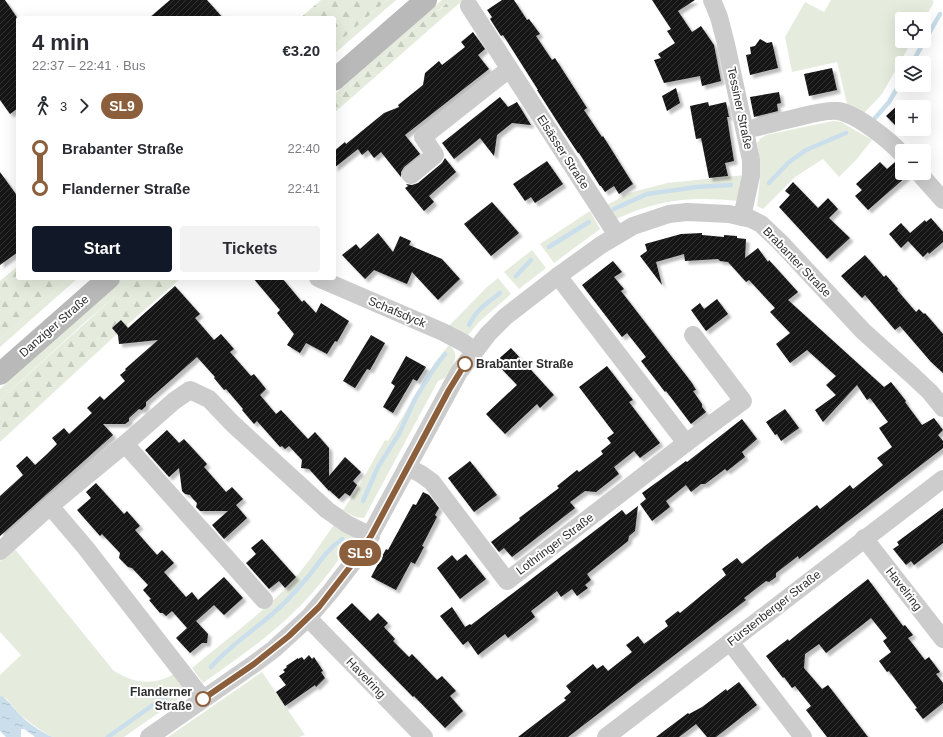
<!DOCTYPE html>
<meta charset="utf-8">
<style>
body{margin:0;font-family:Helvetica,sans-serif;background:#f2f2f3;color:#2b2b33;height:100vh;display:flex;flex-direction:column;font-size:15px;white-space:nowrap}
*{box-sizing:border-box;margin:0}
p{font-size:13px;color:#7c7c81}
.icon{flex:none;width:22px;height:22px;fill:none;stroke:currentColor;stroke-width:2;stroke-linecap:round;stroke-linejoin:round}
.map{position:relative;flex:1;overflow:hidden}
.details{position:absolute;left:16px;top:16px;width:320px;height:264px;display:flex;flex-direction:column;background:#fff;border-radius:4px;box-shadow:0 4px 16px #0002}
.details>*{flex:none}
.badge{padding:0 8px;border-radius:13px;font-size:14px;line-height:26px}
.fabs{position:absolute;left:895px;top:12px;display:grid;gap:8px}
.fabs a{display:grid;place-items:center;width:36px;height:36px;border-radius:4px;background:#fff;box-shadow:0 4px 16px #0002;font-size:20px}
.map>.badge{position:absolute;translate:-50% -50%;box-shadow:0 0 0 2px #fff}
.legs{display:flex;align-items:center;gap:6px;height:44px;padding:0 16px;font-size:13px}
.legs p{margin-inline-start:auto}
.head{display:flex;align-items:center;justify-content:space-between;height:68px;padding:0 16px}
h1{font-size:22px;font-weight:700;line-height:30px}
.action{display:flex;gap:8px;margin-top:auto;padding:8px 16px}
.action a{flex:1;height:46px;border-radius:4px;background:#111827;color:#fff;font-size:16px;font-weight:700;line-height:46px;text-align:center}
.action a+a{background:#f2f2f3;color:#2b2b33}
ul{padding:0 16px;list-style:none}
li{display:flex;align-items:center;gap:14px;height:40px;font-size:15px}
li i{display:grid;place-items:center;width:6px;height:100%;margin:0 5px;background:currentColor}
li i::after{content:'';width:10px;height:10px;margin:-5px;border:3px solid;border-radius:50%;background:#fff}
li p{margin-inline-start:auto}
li:first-child i{background:linear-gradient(#0000 50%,currentColor 0)}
li:last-child i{background:linear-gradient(currentColor 50%,#0000 0)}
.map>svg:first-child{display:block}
.green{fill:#e5ecdd}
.forest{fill:url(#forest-firs)}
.water{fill:url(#water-ripples)}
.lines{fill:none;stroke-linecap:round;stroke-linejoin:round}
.stream{stroke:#cadfeb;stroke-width:4.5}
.building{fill:url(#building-hatch);filter:url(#shadow)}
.street{stroke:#ccc;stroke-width:18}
.secondary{stroke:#b9b9b9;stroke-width:22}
.line-1-casing{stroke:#fff;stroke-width:9}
.line-1{stroke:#8b5e3c;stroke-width:6}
.stop-1-dot{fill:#fff;stroke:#8b5e3c;stroke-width:2}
.labels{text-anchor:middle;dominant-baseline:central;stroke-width:4;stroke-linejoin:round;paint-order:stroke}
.street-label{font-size:12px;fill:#2f2f2f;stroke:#fff}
.stop-label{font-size:12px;font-weight:bold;fill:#2f2f2f;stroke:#fff;text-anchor:start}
</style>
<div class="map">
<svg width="943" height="737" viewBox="0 0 943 737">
<defs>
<pattern id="forest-firs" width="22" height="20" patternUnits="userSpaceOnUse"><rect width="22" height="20" fill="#e5ecdd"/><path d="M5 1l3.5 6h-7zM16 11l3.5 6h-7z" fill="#c5cbbe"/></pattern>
<pattern id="water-ripples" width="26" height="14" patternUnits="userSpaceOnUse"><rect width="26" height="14" fill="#cadfeb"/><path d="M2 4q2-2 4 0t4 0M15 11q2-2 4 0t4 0" fill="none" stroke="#aec0ca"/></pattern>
<pattern id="building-hatch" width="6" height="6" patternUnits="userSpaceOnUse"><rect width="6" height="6" fill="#161616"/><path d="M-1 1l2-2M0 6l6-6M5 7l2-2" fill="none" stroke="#303030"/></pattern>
<filter id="shadow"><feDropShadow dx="3.5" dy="3.5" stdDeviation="1" flood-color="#0004"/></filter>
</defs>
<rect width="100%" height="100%" fill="#fff"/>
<g class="green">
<polygon points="387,0 396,0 334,54 334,46"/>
<polygon points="442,0 448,0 448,2 437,11 436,10 334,100 334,95"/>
<polygon points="831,0 932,0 934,2 924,20 924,19 902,19 902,41 912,41 882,94 864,113 848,108 837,62 792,72 785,37 805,2 824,12"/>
<polygon points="833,121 841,122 872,140 857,159 839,177 823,159 795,177 763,209 757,206 760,179 760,161 757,143 761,138 766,135"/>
<path d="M745,175l-6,26c-48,-5 -79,-2 -123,18l-11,-13 24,-13 38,-10z"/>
<polygon points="590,211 600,229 554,263 540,244"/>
<polygon points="532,250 546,268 519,289 504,272"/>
<polygon points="70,278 78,278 0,347 0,339"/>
<polygon points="123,278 136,278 84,323 0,400 0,389"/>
<polygon points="498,278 511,294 479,322 468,335 448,327 487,287"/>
<path d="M449,345c13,10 3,22 -4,33l-7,3 -74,137c-8,0 -14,-3 -21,-8l13,-19 29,-51 3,1 47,-79z"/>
<path d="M335,523l15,10 4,5c-16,23 -33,47 -53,67 -29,30 -64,54 -98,78l-11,-15c31,-26 64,-50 93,-79 19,-19 34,-43 50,-66z"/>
<path d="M14,548l99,122c20,14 42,16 63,3l10,16 1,4 -63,44h-71l-14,-8 -20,-15 -12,-15 -7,-2v-22l21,-20 -21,-23v-71z"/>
<polygon points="262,672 305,735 299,737 168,737"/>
</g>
<g class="forest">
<polygon points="321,0 387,0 334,46 334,18 300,18"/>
<polygon points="448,0 463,0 334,113 334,100 436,10 438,11 448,2"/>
<polygon points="18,266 18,278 70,278 0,339 0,281"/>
<polygon points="135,278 181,278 126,326 121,320 112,328 117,334 0,442 0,400"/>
</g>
<path class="water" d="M1,696c8,4 12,12 18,18 9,9 22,18 34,23h-18l-11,-8h-3v8h-15l-6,-6v-34z"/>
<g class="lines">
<g class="stream">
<polyline points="912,63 940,14"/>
<polyline points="875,118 889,102 902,80"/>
<polyline points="769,183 789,162 806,150 846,133"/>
<polyline points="614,209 647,194 697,187 731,185"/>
<polyline points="549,247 589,222"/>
<polyline points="516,276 531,260"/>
<path d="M469,325c7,-15 18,-22 31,-32"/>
<polyline points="363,501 378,467 399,434 415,399 433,370 445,354"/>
<path d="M211,667c20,-23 47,-39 69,-60 11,-10 22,-23 31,-34 9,-12 18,-25 31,-34"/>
<polyline points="108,737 157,702 176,692"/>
</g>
</g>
<g class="building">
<polygon points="0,0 5,0 18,19 18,108 10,114 0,100"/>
<polygon points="170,0 207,0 223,18 149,18"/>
<polygon points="502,0 514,0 527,20 529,19 540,34 536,36 552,60 555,58 587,108 584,110 602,137 603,136 633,184 619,194 614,186 605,192 601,186 600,186 579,153 578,153 560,126 537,90 538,90 503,35 501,36 490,19 492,17 487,10"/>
<polygon points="652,0 695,0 678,11 692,32 701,26 714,45 721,81 702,86 700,76 664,83 654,60 661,58 658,54 675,43 667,31 671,29"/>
<polygon points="473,32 485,49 478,55 489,69 405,135 420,154 404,167 401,172 401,177 381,152 374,158 368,150 362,155 358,149 334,168 334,151 345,142 346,144 384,113 399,107 398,105 423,85 425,73 439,61 442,65 465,47 461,42"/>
<polygon points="760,39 767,43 772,42 778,68 750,75 746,55 751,54 750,47 755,46"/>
<polygon points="832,68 837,90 809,96 804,74"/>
<polygon points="676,88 680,103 667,111 662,96"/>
<polygon points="779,92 781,103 777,104 778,111 754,117 750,97"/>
<polygon points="500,97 508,107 517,102 531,125 512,123 497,135 494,156 480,138 454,159 442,143"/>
<polygon points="902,101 902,132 886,116"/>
<polygon points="708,102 709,106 726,102 729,117 727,117 734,161 725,163 728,176 709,178 701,138 696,139 690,106"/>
<polygon points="445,158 456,172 429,196 434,202 424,211 405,188 408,186 406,184 412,185 418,183 442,163"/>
<polygon points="547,161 563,184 535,203 531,197 525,201 513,184"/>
<polygon points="880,162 887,169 895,162 902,170 902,173 905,173 907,176 868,210 855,196 862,190 856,184"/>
<polygon points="0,172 18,197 18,252 0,265"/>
<polygon points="793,182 818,208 828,198 838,209 829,218 850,238 827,259 779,207 790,195 785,191"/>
<polygon points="492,202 519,233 491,256 464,224"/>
<polygon points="931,218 943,232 943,242 929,254 928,252 923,257 908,241 901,248 889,234 901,223 910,233 925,220 926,222"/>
<polygon points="378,233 393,252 400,236 411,241 409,245 442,259 460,279 438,300 412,272 407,284 374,270 365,279 342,255 356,244 360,249"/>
<polygon points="702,233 702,235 724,237 724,235 737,236 737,238 746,239 745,258 758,248 768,262 769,260 798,292 788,300 884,387 891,382 906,401 905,402 922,425 934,418 943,430 938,435 943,441 943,448 799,559 798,556 776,573 776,577 769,582 766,581 744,598 746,600 568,737 518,737 566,700 564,698 571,692 566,686 593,664 597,669 603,665 608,671 632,652 626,645 638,636 644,644 668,626 665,621 678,611 680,613 726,575 722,569 737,558 742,564 817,505 820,509 850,485 853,489 883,465 877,458 892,447 879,428 888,422 870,398 867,400 857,385 823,422 815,410 836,395 826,385 836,376 807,350 790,363 776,344 790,333 770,312 775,308 749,280 746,282 728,262 720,261 718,259 685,261 684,254 656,262 662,285 640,256 647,251 645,244 681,234"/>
<polygon points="865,255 884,277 886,275 898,289 897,290 916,312 919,309 924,314 925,313 943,334 943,373 931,362 900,326 895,330 865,295 862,298 841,276"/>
<polygon points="613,261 622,272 614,277 624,289 621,291 692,383 696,390 693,391 702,404 702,407 706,412 691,424 666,391 665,392 641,361 646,357 627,333 622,337 582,285"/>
<polygon points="253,278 282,278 302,302 304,300 316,313 321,303 349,321 337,342 335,341 327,354 306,343 300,353 287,345 294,334 277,313 280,310"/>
<polygon points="175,286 200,314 195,318 214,340 221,334 234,349 230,352 251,376 254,374 266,389 260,395 276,414 281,410 308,439 315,432 329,448 329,476 345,457 361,472 353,481 357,485 350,496 345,493 339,499 329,490 329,491 309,469 301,468 302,460 289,446 285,449 282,446 280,447 257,421 254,424 242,410 243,409 226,389 224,390 214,378 215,377 197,357 146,402 146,406 142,410 139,409 129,418 129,421 125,424 103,424 113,435 0,536 0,496 23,475 16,466 27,456 35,465 46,455 57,444 52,438 64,428 69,434 92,413 87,408 100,396 104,400 125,381 120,375 126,370 125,369 158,340 119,344 118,335 112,328 121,320 128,328"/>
<polygon points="717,299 728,314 706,331 691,310 700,303 704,309"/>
<polygon points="371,335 385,343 370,370 367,369 355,388 343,381"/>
<polygon points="511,348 554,395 540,408 537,404 505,434 486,414 517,385 495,362"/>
<polygon points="406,356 426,367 417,381 413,379 393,413 383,407 395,386 391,383"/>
<polygon points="607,366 633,400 629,402 660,443 640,458 634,451 614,467 619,474 596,492 585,491 570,502 575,508 512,557 504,548 499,552 491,542 520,520 519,518 559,488 557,486 577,470 579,472 603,454 601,451 611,443 607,438 614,433 579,387"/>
<polygon points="785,409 799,428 781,441 777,434 775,435 766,422"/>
<polygon points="742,419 757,439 742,452 745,457 727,471 725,469 705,484 701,484 691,492 686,485 666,501 670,507 652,521 640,504 646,499 642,493 686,461 687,462"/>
<polygon points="167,430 179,443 184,439 207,464 204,467 226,492 232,487 243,499 236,505 247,518 224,539 212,525 228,511 200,511 196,507 197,503 193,499 190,495 185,494 182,491 179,468 169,477 145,450"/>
<polygon points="470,461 497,495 474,512 448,478"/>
<polygon points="96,483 124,514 127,511 140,526 135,530 157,555 162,550 174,563 164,572 186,597 192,592 198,600 224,577 243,598 224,615 214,605 196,621 208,634 207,643 202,643 190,653 176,638 187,628 172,611 166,616 163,613 160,613 149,600 151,599 143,590 148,585 132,568 128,567 119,558 120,553 102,534 100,536 77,510 91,498 86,492"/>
<polygon points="423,492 429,495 439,508 435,515 437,517 422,546 424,547 415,564 411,562 396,590 371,577 386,549 388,550 413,504 416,505"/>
<polygon points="638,506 635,531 629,536 628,541 587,574 591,580 585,585 588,588 577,596 572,589 561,597 557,591 531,611 535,617 508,638 505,634 478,655 468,641 463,645 440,616 452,607 465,627 470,624 471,625 622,510 626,515"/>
<polygon points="943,508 943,543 914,565 911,561 906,565 893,549 899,545 897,542"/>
<polygon points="262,539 296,577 285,588 279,581 269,589 246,563 256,554 251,548"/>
<polygon points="466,554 486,579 460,599 437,568 452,555 457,561"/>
<polygon points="868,579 903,626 905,625 913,635 908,638 925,660 929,657 940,672 936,674 943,683 943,703 923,719 915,709 917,708 901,687 889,671 887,672 879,661 891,652 883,641 887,638 871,618 826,653 819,644 805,654 804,668 822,689 828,685 868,737 827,737 806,710 811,706 795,686 792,688 784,677 783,678 766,656 788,639 789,641 800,632"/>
<polygon points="352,603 370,621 378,613 388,623 384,627 395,639 393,641 409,657 412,654 437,680 442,676 456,691 450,696 463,711 445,728 414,696 413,697 336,618"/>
<polygon points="309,655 312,659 314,657 323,671 321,672 325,678 316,687 315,685 285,706 276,692 286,685 279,676 285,672 283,670 287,667 286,666 298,658 298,659 302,657 304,660"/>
<polygon points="739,682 757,705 716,737 707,737 696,724 679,737 656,737 688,713 689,714 702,707 726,689 727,691"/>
</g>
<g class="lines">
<g class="street">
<polyline points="712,0 719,17 726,44 751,160 751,176 742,217"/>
<polyline points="469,6 617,235"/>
<path d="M745,130c18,-4 36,-9 54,-13 12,-3 27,-7 39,-6 19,3 51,29 64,43"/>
<polyline points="919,173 943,200"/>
<polyline points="411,175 435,155 423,137 509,69"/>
<polyline points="318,278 443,332 464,343 474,351"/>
<polyline points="686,443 743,401 693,335"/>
<polyline points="125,444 264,600"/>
<polyline points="407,467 421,474 432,482 507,581 686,443 558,276"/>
<polyline points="864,538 943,639"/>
<polyline points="0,551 50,506"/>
<polyline points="308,618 424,737"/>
<polyline points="730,642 803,737"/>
<polyline points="203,699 85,547 50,506 125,444 174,401 190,390 209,399 233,424 327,510 347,524 371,536"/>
<polyline points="149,737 254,664 274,649 308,618 331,591 361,552 459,372 488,334 505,317 558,276 601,245 633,226 669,214 687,212 729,214 751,219 761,224 780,242 863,331 913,376 930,392 943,408"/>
<polyline points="606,737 943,479"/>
</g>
<g class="secondary">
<polyline points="334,80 426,0"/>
<polyline points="0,374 109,278"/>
</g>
</g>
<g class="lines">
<defs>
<polyline id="line-1" points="203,699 254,664 289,636 319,607 350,567 371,536 449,390 465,364"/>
</defs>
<use href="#line-1" class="line-1-casing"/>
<use href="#line-1" class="line-1"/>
</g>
<g class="stop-1-dot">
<circle cx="465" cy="364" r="7"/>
<circle cx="203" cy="699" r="7"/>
</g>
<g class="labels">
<g class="street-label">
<text transform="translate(740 108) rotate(78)">Tessiner Straße</text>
<text transform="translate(563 152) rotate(57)">Elsässer Straße</text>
<text transform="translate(797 262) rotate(46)">Brabanter Straße</text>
<text transform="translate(397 312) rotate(23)">Schafsdyck</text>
<text transform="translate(54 326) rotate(-41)">Danziger Straße</text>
<text transform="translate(555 544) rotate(-37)">Lothringer Straße</text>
<text transform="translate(904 589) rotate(52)">Havelring</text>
<text transform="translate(774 608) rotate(-38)">Fürstenberger Straße</text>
<text transform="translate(366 678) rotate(46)">Havelring</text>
</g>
<g class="stop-label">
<text x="476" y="364">Brabanter Straße</text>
<text x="192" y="692" text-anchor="end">Flanderner<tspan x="192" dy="14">Straße</tspan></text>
</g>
</g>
</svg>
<div class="fabs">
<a><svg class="icon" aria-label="locate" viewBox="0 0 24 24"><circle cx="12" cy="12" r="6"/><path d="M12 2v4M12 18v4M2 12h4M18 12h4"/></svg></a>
<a><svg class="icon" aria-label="layers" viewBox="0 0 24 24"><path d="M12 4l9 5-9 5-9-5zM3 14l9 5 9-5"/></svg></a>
<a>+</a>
<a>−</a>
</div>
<b class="badge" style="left:360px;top:553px;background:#8b5e3c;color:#fff">SL9</b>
<section class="details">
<div class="head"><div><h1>4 min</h1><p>22:37 – 22:41 · Bus</p></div><b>€3.20</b></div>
<div class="legs"><svg class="icon" aria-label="walk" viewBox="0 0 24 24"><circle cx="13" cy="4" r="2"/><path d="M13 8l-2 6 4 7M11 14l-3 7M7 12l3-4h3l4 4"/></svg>3<svg class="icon" aria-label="forward" viewBox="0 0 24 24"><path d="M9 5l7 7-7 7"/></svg><b class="badge" style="background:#8b5e3c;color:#fff">SL9</b></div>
<ul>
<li><i style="color:#8b5e3c"></i><b>Brabanter Straße</b><p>22:40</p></li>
<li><i style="color:#8b5e3c"></i><b>Flanderner Straße</b><p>22:41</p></li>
</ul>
<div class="action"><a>Start</a><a>Tickets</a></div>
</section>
</div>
